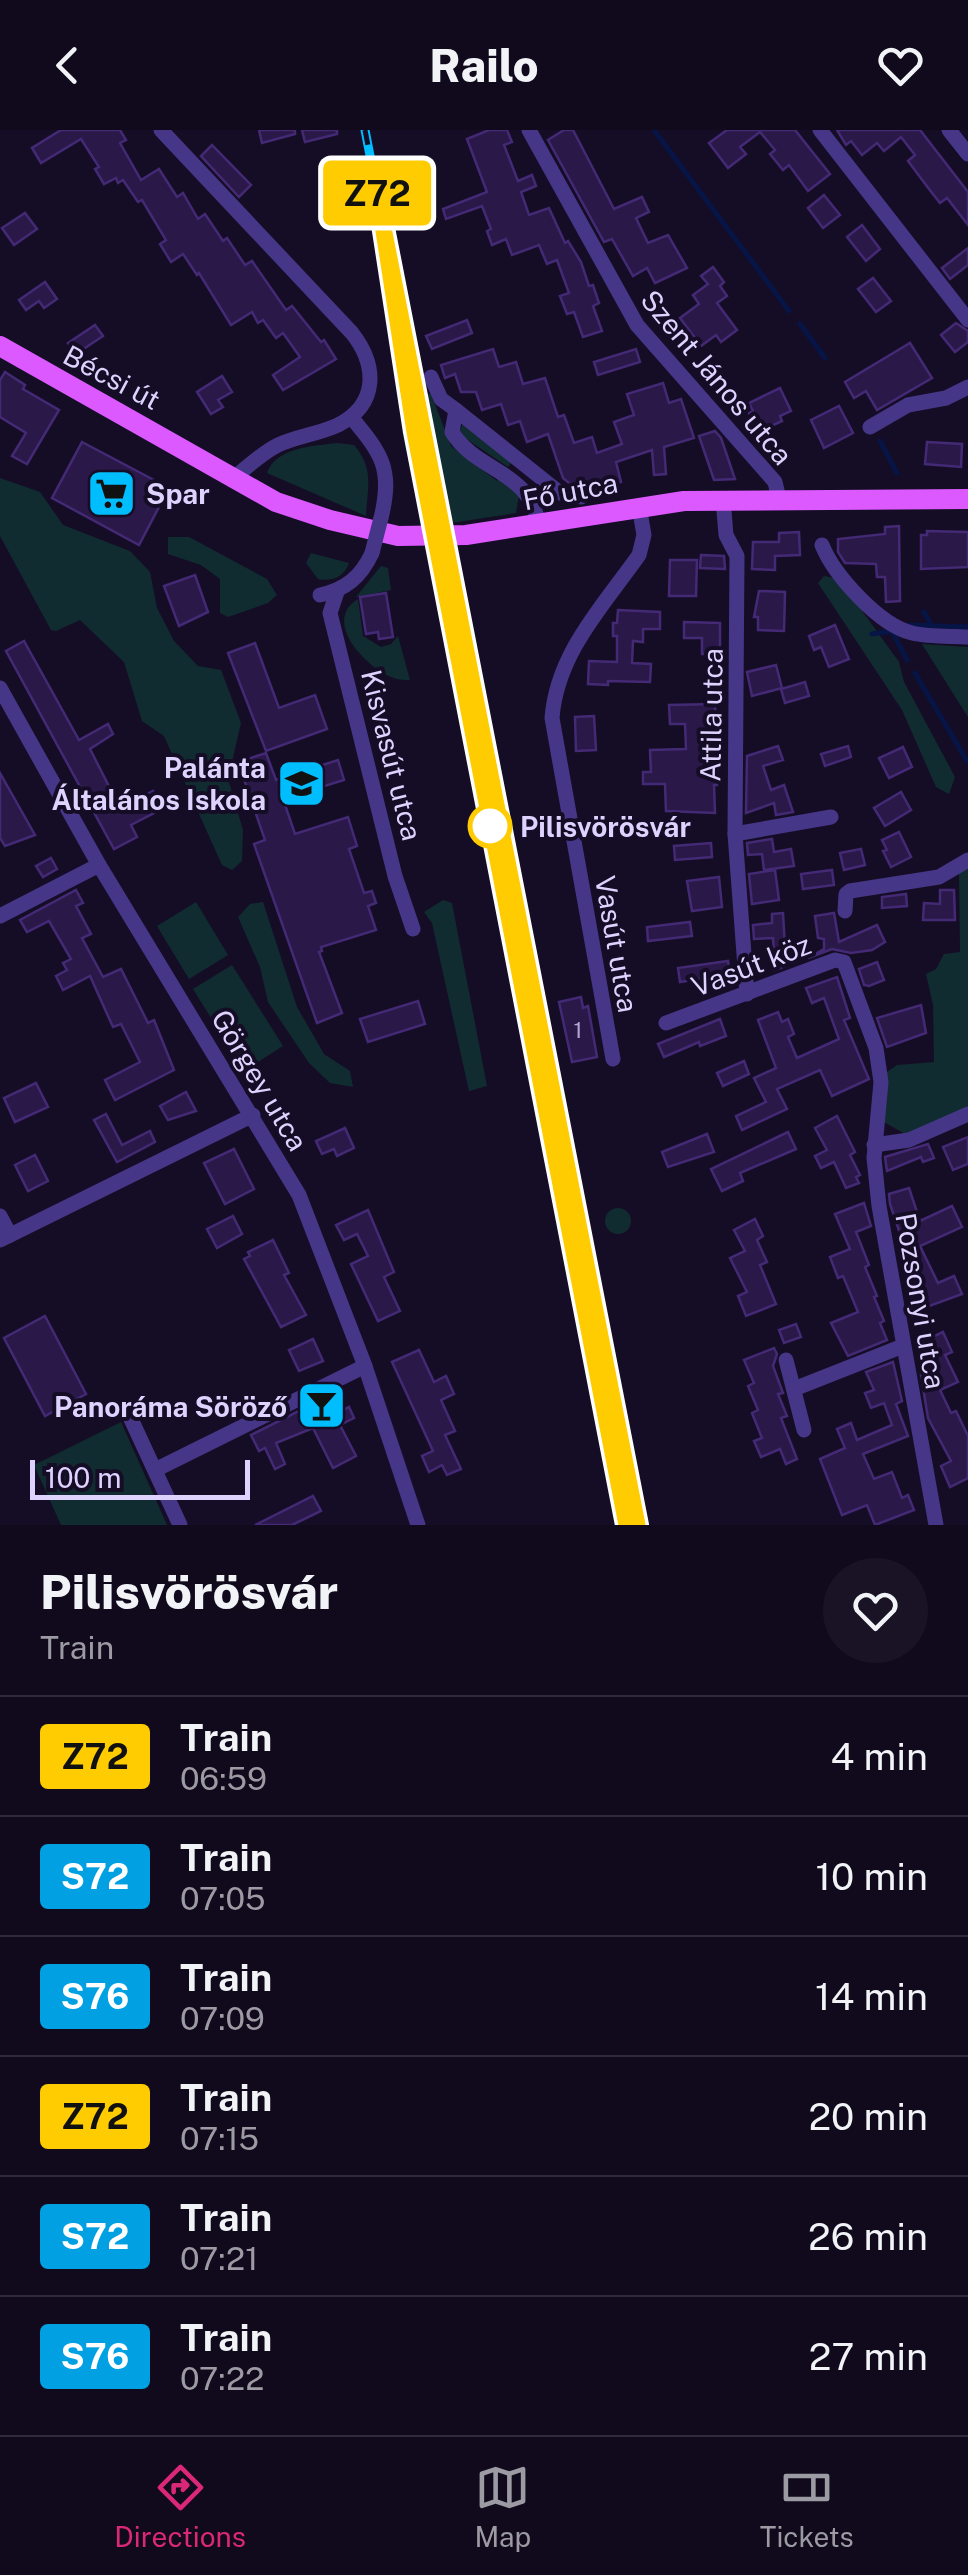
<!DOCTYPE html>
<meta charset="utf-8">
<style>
body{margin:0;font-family:"Public Sans",sans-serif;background:#191325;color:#f1f3f6;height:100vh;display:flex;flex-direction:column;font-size:38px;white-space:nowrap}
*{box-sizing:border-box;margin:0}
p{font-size:32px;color:#9c9aa3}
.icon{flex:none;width:55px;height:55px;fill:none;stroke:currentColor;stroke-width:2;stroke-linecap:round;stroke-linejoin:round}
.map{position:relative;height:1395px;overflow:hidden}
.details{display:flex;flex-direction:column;background:#100a1c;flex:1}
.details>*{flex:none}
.badge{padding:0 20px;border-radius:8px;font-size:35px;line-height:65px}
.scale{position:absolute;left:30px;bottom:25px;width:220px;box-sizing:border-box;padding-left:10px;border:5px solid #ded2ff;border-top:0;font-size:28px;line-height:35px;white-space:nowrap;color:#ded2ff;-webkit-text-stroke:8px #150d26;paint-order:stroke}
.map>.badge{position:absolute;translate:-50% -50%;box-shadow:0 0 0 5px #fff}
.round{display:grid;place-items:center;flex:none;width:105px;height:105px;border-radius:52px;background:#191325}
.overview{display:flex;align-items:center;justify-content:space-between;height:170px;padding:0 40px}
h1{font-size:48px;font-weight:800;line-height:75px}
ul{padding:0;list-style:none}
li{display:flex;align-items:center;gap:30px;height:120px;padding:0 40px;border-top:2px solid #302b3b}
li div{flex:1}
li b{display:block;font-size:38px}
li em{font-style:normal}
li .badge{min-width:110px;font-weight:700;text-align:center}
header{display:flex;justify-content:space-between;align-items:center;height:130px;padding:0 40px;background:#100a1c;font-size:45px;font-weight:800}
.menu{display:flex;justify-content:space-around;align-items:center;height:140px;border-top:2px solid #302b3b;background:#100a1c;font-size:28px;color:#9c9aa3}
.menu a{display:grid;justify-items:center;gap:5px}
.menu .active{color:#db2777}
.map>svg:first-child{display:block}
.green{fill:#102c30}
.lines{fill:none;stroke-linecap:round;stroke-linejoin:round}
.stream{stroke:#071446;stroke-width:5}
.building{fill:#291848;stroke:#442975;stroke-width:2.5}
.minor{stroke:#463688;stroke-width:15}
.major{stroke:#db59ff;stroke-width:20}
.rail-casing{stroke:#00bdfd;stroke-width:9}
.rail{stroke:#150d26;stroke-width:5;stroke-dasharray:15;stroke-linecap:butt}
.minor-bridge{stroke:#463688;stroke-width:15}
.line-casing{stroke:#fff;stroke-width:22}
.line{stroke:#fecc00;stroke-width:15}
.stop-dot{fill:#fff;stroke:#fecc00;stroke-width:5}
.labels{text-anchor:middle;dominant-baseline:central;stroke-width:8;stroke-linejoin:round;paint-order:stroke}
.number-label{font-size:22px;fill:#b1a4d1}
.street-label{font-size:28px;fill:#ded2ff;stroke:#150d26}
.poi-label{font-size:28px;font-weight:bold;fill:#ded2ff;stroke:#150d26;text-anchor:end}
.stop-label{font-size:28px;font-weight:bold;fill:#ded2ff;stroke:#150d26;text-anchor:start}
</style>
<header><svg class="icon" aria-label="back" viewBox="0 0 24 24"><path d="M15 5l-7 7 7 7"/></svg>Railo<svg class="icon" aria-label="heart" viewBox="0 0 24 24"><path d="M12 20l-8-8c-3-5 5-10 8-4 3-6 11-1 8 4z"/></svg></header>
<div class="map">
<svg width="968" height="1395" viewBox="0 0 968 1395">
<rect width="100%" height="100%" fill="#150d26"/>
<g class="green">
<polygon points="426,264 431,264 451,316 497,351 500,347 519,365 516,383 451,393"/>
<polygon points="463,293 514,329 508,337 465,308 460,300"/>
<path d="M337,313l17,2c21,25 13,43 12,71l-99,-43c9,-26 47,-27 70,-30z"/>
<polygon points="0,348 40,362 63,395 130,421 150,442 157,478 174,511 198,536 221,540 241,593 228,649 243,700 242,731 232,740 222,735 164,606 142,591 124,532 80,490 56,501 51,500 0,406"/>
<polygon points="168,407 189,407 267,449 277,465 268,473 228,487 220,483 220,449 201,435 168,424"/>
<path d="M311,423l38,10c-5,14 -17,19 -31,16l-12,-16z"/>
<polygon points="381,436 388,438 391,460 356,467"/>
<polygon points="824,446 839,449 899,532 904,552 955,647 949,664 936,657 902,580 818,453"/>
<path d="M358,469l5,37 18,11 10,-3 7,-8 12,44c-5,0 -11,0 -16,-2 -27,-9 -73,-57 -36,-79z"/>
<polygon points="922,514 968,517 968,587"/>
<polygon points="968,737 968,977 907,1005 882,991 887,942 897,935 934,932 933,875 926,844 936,839 944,824 960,822 959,743"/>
<polygon points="443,770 452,773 487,956 469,961 432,793 424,782"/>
<polygon points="196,772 228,825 189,849 157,796"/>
<polygon points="263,772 297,877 324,924 350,941 353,957 330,953 309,933 268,872 260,837 238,787 250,774"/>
<polygon points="232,835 283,916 244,941 193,859"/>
<circle cx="618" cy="1091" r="13"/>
<polygon points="121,1292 167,1395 61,1395 34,1335"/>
</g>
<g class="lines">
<g class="stream">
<polyline points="654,0 789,181"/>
<polyline points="800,194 825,228"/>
<polyline points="880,311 897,343"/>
<polyline points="924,482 932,496"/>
<polyline points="910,495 968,497"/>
<polyline points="872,504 892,501 907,530"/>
<polyline points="915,543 967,631"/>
</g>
</g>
<g class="building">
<polygon points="61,0 120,0 126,10 120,13 141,50 159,39 177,67 183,63 198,89 205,84 223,111 227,108 245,135 252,131 286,180 292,176 321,212 324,210 336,229 283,260 273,245 300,227 283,203 276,208 263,190 258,193 252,182 231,195 199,143 197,145 183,124 171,132 160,114 166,110 142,70 138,72 123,50 118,53 116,48 104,54 95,39 99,37 81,9 41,33 32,18"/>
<polygon points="259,0 295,0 295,4 262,13"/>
<polygon points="302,0 337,0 337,4 305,12"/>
<polygon points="489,0 507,0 512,12 504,15 518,51 532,45 536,56 521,62 529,85 549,78 565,113 568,111 581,132 589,156 593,155 599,173 593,176 602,201 583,207 574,182 567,184 560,166 569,163 557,130 547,134 539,115 512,125 506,109 492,115 487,101 491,99 482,76 446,89 443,79 487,62 467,9"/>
<polygon points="564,0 573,0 614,79 642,67 649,82 636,88 648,113 668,105 687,138 655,153 647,138 633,146 612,109 604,112 548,10"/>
<polygon points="727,0 795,0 830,44 808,61 789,35 783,40 770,24 775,20 760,2 740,17 746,24 728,38 709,13"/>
<polygon points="837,0 920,0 968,62 968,95 947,68 940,73 929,59 908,31 915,25 901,7 884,21 877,13 862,25 851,11 846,15"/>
<polygon points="212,15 251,55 239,67 201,26"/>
<polygon points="824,65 840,85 823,98 808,78"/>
<polygon points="25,83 37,99 14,115 2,98"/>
<polygon points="862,95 880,119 866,131 847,107"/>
<polygon points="968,118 968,135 950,149 942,138"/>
<polygon points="713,137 724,152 720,156 727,166 717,173 737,200 721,212 716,205 701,216 680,188 699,174 693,165 708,154 701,146"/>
<polygon points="873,148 891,171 876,182 858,159"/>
<polygon points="45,152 57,169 44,178 39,171 26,180 19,170"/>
<polygon points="467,190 472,203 432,219 426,206"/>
<polygon points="956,193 968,201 968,212 955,222 941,205"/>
<polygon points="95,195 103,206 76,224 68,213"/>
<polygon points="910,213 932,248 877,280 866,261 854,268 845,252"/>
<polygon points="493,219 499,237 516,232 523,254 545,248 558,287 564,285 574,313 592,307 597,323 622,314 614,292 634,285 627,264 663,253 669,273 681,269 694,308 664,317 666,344 654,345 652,320 616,332 621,352 590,361 569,353 563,348 548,304 527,312 520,291 508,295 501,274 482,280 476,262 461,262 455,244 445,248 441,235"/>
<polygon points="636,219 640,232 598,245 594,232"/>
<polygon points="5,242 25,255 23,259 59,280 27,334 12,326 26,303 0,287 0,250"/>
<polygon points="222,246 232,262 218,270 223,277 211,284 197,262"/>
<polygon points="780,258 791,281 780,286 782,291 758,302 749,283 753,281 749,273"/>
<polygon points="839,276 853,303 824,318 811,290"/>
<polygon points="715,301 721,308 735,349 714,350 699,306"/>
<polygon points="82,312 169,358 139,415 52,368"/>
<polygon points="927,312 962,314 961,337 925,334"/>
<polygon points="899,396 900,471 886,472 885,447 877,447 876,434 845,433 838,422 838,409 885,404 885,397"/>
<polygon points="927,401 968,402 968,437 921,439 921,405 927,405"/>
<polygon points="799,402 800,425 775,426 775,440 752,439 753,412 779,412 779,403"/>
<polygon points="701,425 724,426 725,439 700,438"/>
<polygon points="670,430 697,430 696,466 669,466"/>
<polygon points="195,445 208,482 179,496 164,456"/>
<polygon points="759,461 785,462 784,501 758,500 758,487 754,487"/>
<polygon points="386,463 393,507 379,509 378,502 366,504 360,467"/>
<polygon points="618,480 660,482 660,499 643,499 643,512 633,511 632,533 651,534 650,552 608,551 608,555 588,554 589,531 617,532 617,506 613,506 613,493 617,493"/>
<polygon points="684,492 720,493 720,524 702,524 702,508 684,508"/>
<polygon points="835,495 849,529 829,537 821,517 814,520 809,506"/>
<polygon points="24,511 79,610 108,594 113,604 90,619 120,678 153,661 162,679 131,695 137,707 114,719 6,521"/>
<polygon points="255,513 279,578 315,565 327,599 266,621 228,523"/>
<polygon points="776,535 782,558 752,566 747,542"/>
<polygon points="805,552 809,566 785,573 781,559"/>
<polygon points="715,574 718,635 717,655 714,655 715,683 666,681 665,654 643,654 643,642 651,642 650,620 686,619 685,594 670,594 669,575"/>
<polygon points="594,586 596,620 576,621 575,587"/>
<polygon points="778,616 783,630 763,636 771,660 784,655 793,682 776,685 774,673 746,683 747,626"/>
<polygon points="848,616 851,627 825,636 821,624"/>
<polygon points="903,617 912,637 889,648 879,628"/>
<polygon points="266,623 276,650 338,630 344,650 283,669 295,704 348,687 357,716 349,719 364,763 372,761 376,773 368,776 376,800 321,817 322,821 319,822 342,883 317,893 254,714 265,710 238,632"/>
<polygon points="0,643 35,705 5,716 0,708"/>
<polygon points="901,662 911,680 885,696 874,678"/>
<polygon points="899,702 911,727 891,737 883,721 887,720 882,710"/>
<polygon points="772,709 774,722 791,719 794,736 764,740 762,724 748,725 747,713"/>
<polygon points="711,713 712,727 675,730 674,716"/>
<polygon points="861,719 865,735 844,740 840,723"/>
<polygon points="51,728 57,739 43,747 36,736"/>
<polygon points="775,740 779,770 752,774 749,744"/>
<polygon points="832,740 834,755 803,759 801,744"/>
<polygon points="719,747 722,777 692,781 687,751"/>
<polygon points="76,760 83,773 76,776 91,804 82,808 103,847 121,839 148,893 154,890 174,940 115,970 105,950 140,932 121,894 113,897 90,846 63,860 56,846 67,840 63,833 71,829 49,791 27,802 20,790"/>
<polygon points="940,760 954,760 955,790 923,790 924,773 940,774"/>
<polygon points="906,764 907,776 882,778 882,767"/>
<polygon points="783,783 786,836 775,840 773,808 754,809 753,795 772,793 772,784"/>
<polygon points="834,783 839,812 877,795 885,812 872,820 851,823 832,819 808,828 824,819 824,809 818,808 815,786"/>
<polygon points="690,792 692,806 648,811 647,797"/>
<polygon points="728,831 732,856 714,858 712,847 680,852 678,838"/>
<polygon points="877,832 884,850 869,856 864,855 859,839"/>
<polygon points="837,847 850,888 844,890 869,949 832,966 820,940 777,959 787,979 742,1000 736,986 766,972 754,948 776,938 758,890 778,882 782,892 788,889 794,904 788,907 797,928 839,909 824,868 812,873 806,858"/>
<polygon points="581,867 583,878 588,876 597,927 572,932 559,872"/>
<polygon points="418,871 425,894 368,912 360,889"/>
<polygon points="921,875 926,903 887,917 877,888"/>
<polygon points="720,889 726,906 700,916 699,912 664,927 658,914"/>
<polygon points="744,931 749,944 723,956 717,943"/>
<polygon points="36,953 48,977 15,992 4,968"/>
<polygon points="186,962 196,981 168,990 160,976"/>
<polygon points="106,984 122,1015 150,1001 155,1012 117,1032 94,990"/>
<polygon points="837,986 855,1022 850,1025 860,1045 856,1047 859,1053 846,1058 834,1032 821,1038 815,1026 827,1020 815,998"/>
<polygon points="345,998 354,1018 337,1026 334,1019 322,1024 316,1011"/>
<polygon points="788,1002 796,1019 740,1043 743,1051 722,1061 711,1039"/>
<polygon points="707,1004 714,1022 668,1037 662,1022"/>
<polygon points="968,1007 968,1034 953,1040 943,1017"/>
<polygon points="928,1014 934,1028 923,1032 921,1027 887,1041 885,1027"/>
<polygon points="234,1019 254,1059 225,1074 204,1033"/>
<polygon points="35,1025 48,1051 28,1061 15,1035"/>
<polygon points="909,1058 920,1091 952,1076 962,1097 920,1116 938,1153 954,1146 962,1164 924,1178 913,1152 916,1151 890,1074 889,1064"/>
<polygon points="864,1073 871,1096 856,1102 869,1135 865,1137 877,1166 874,1167 884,1191 880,1193 887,1210 848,1226 831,1193 858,1182 843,1146 838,1148 830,1127 850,1119 835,1084"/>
<polygon points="368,1080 394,1142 384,1147 400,1181 378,1191 351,1134 368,1126 357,1104 344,1110 336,1095"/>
<polygon points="233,1086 242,1104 217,1118 207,1099"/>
<polygon points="755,1089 763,1106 757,1110 767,1132 760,1135 776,1174 746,1186 738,1166 747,1162 730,1128 745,1121 734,1100"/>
<polygon points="273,1110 289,1143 284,1145 306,1185 281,1197 244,1129 250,1126 248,1122"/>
<polygon points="45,1186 86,1264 45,1286 4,1208"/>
<polygon points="796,1194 801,1207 784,1213 779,1200"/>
<polygon points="943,1202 952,1222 945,1225 958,1252 940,1260 951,1283 956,1281 968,1306 968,1348 950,1357 941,1336 951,1331 928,1288 921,1245 929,1241 917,1214"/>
<polygon points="313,1209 323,1231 299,1241 289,1220"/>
<polygon points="774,1218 777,1224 773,1236 783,1263 778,1264 787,1286 781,1288 797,1329 786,1334 780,1319 761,1327 754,1311 762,1308 752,1283 758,1280 748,1256 754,1253 744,1230"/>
<polygon points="419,1220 434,1252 446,1246 454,1264 441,1270 455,1301 445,1305 461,1339 447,1345 442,1335 429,1342 422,1326 433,1321 392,1232"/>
<polygon points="893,1232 902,1271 896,1274 908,1306 863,1324 874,1349 892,1342 902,1368 908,1365 914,1380 875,1395 867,1375 842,1385 820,1329 845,1318 837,1299 851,1293 857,1310 892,1295 884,1273 871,1278 865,1263 874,1260 866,1242"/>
<polygon points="331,1265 339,1282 349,1277 354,1288 340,1295 356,1326 333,1338 313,1298 276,1313 285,1334 275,1339 265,1318 259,1321 251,1305"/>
<polygon points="313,1366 321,1381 292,1395 255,1395"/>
</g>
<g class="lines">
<g class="minor">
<path d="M161,0l191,203c25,32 27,71 -14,92 -19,9 -41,11 -60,20 -16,8 -30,21 -44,33"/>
<polyline points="529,0 637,195 775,352 779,369"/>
<polyline points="820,0 968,190"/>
<polyline points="949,0 968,24"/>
<path d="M431,247l10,22 15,11 -4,22c25,41 78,37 87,94"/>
<polyline points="456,280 560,363 581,367"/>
<path d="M351,287c31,37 42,52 30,101"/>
<polyline points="870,297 908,275 946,268 968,257"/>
<polyline points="723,369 726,405 737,426 735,704 747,864"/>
<path d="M822,415c12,30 57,80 90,88 17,4 38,3 56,4"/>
<polyline points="337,462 330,483 395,746 413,799"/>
<path d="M320,465c25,-5 41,-18 52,-42"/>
<polyline points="0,558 99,735 299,1065 365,1236 418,1395"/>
<polyline points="735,704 831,687"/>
<polyline points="845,781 846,764 850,761 939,747 968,730"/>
<polyline points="0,786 99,735"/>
<polyline points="666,893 835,830 844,832 876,918 881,952 874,1028 879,1076 936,1395"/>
<path d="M613,929l-61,-341c5,-65 51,-112 87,-163l5,-20 -5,-29"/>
<polyline points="874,1015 909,1010 968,984"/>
<polyline points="0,1086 10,1105"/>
<polyline points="0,1110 253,985"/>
<polyline points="786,1230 804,1300"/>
<polyline points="794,1259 903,1216"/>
<polyline points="131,1289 180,1395"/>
<polyline points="155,1340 365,1236"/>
</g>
<polyline class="major" points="0,216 276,372 330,390 398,406 466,405 684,371 968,369"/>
<defs>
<polyline id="rail" points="365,0 637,1395"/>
</defs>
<use href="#rail" class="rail-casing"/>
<use href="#rail" class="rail"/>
<polyline class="minor-bridge" points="372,423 381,388"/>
</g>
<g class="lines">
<defs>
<polyline id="line" points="626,1395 414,302 377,62 638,1395"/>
</defs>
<use href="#line" class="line-casing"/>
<use href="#line" class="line"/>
</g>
<defs>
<symbol id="supermarket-square" viewBox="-11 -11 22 22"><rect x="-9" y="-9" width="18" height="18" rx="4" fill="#00bdfd" stroke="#150d26"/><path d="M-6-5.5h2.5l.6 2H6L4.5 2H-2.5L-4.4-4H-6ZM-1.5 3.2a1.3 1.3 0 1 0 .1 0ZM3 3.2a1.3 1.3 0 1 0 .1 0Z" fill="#111"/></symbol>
<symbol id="school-square" viewBox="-11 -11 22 22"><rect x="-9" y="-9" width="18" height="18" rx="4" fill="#00bdfd" stroke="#150d26"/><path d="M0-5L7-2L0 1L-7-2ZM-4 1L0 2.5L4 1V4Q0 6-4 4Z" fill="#111"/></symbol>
<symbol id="bar-square" viewBox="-11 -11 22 22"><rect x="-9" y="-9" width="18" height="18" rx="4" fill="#00bdfd" stroke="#150d26"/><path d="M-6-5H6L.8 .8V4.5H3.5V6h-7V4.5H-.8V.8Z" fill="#111"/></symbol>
</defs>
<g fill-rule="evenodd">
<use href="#supermarket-square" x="84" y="336" width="55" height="55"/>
<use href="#school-square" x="274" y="626" width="55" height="55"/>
<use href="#bar-square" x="294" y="1248" width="55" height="55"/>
</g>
<circle class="stop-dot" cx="490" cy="696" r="20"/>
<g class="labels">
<g class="number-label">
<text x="578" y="900">1</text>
</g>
<g class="street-label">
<text transform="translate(112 247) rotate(28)">Bécsi út</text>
<text transform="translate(717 247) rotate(50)">Szent János utca</text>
<text transform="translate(570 361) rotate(-11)">Fő utca</text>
<text transform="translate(711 585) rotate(-89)">Attila utca</text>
<text transform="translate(392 625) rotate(76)">Kisvasút utca</text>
<text transform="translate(617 814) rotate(80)">Vasút utca</text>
<text transform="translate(751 835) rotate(-21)">Vasút köz</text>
<text transform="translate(260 950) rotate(59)">Görgey utca</text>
<text transform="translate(921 1171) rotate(80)">Pozsonyi utca</text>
</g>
<g class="poi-label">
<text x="146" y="363" text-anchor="start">Spar</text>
<text x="266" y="637">Palánta<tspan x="266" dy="32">Általános Iskola</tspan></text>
<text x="287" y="1276">Panoráma Söröző</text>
</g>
<g class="stop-label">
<text x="520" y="696">Pilisvörösvár</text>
</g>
</g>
</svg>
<div class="scale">100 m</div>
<b class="badge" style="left:377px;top:63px;background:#fecc00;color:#111">Z72</b>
</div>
<section class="details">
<div class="overview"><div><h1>Pilisvörösvár</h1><p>Train</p></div><a class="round"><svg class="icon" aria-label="heart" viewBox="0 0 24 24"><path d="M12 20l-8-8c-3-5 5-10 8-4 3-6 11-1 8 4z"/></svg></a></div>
<ul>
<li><span class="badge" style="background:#fecc00;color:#111">Z72</span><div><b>Train</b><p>06:59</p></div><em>4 min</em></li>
<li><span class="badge" style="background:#00a0e3;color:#fff">S72</span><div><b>Train</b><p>07:05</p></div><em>10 min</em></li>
<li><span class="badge" style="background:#00a0e3;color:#fff">S76</span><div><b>Train</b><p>07:09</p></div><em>14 min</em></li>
<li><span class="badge" style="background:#fecc00;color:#111">Z72</span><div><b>Train</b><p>07:15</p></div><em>20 min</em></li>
<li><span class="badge" style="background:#00a0e3;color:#fff">S72</span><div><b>Train</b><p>07:21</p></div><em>26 min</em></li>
<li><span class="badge" style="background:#00a0e3;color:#fff">S76</span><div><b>Train</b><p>07:22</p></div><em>27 min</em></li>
</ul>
</section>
<nav class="menu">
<a class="active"><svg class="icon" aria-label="directions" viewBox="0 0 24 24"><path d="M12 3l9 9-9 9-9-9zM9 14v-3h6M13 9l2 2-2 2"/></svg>Directions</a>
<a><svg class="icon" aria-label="map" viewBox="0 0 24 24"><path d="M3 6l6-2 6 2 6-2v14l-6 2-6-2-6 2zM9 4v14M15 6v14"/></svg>Map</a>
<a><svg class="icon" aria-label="tickets" viewBox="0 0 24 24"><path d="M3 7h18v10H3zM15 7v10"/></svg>Tickets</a>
</nav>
